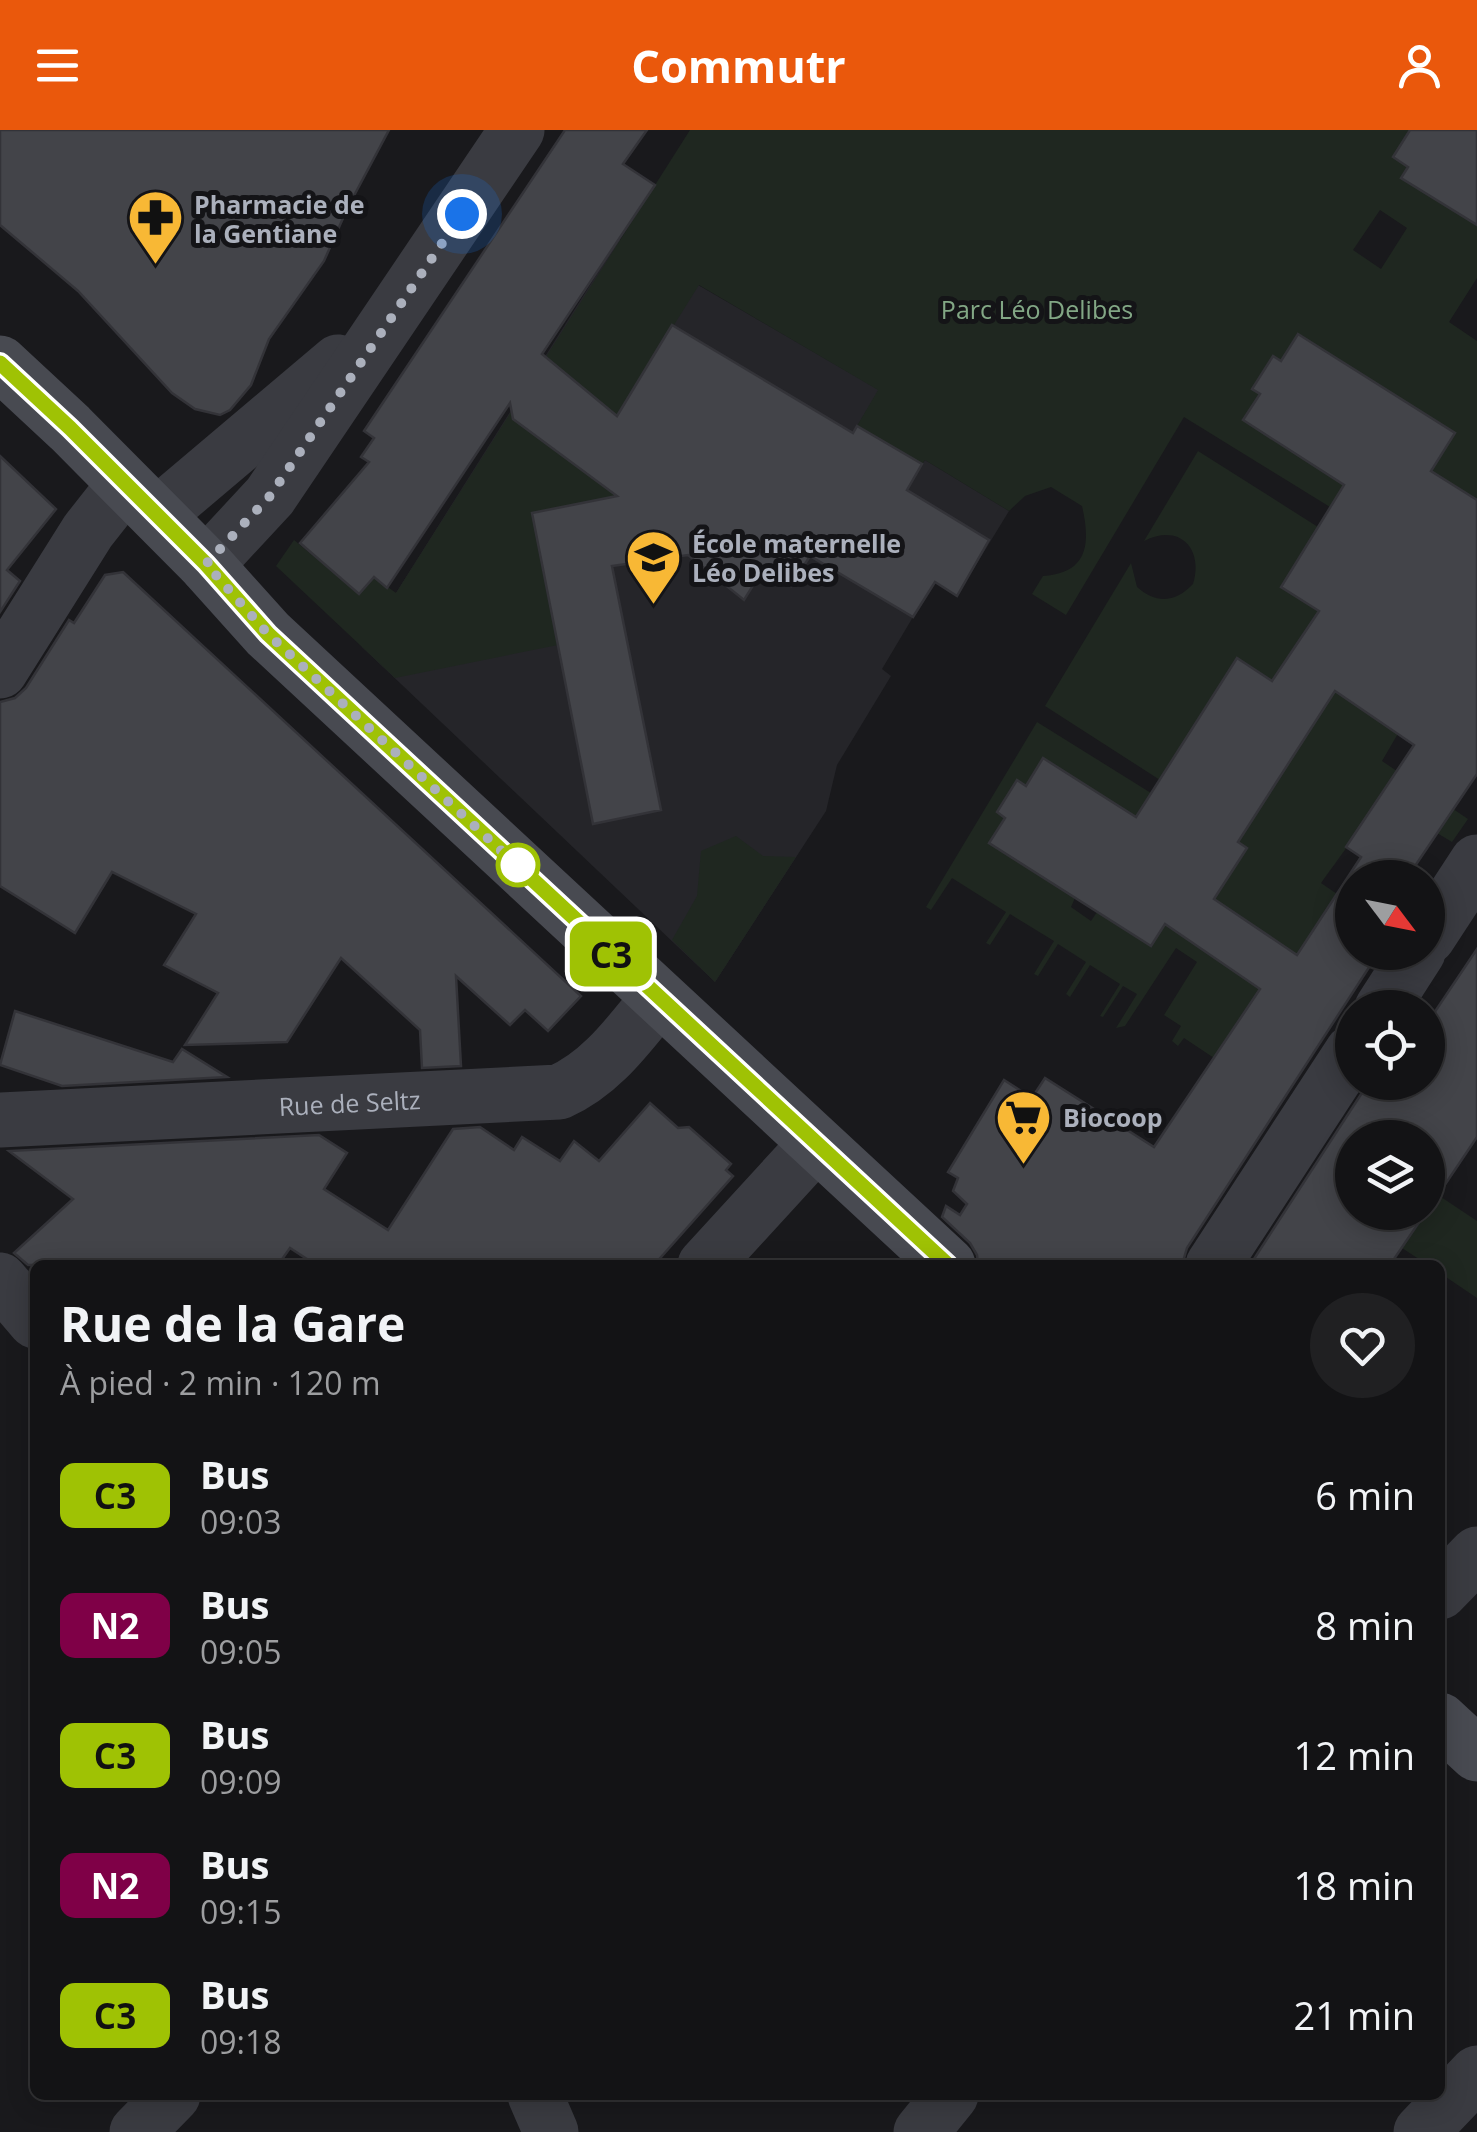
<!DOCTYPE html>
<html lang="fr">
<meta charset="utf-8">
<style>
body{margin:0;font-family:"Open Sans",sans-serif;background:#202022;color:#f1f3f6;height:100vh;display:flex;flex-direction:column;font-size:38px;white-space:nowrap}
*{box-sizing:border-box;margin:0}
p{font-size:32px;color:#9d9ea0}
.icon{flex:none;width:55px;height:55px;fill:none;stroke:currentColor;stroke-width:2;stroke-linecap:round;stroke-linejoin:round}
.map{position:relative;flex:1;overflow:hidden}
.details{position:absolute;left:30px;top:1130px;width:1415px;height:840px;display:flex;flex-direction:column;background:#131315;border-radius:15px;box-shadow:0 5px 25px #0003,0 0 0 2px #323234}
.details>*{flex:none}
.badge{padding:0 20px;border-radius:15px;font-size:35px;line-height:65px}
.needle{width:65px;rotate:122deg}
.buttons{position:absolute;left:1335px;top:730px;display:grid;gap:20px}
.buttons a{display:grid;place-items:center;width:110px;height:110px;border-radius:50%;background:#131315;box-shadow:0 5px 25px #0003,0 0 0 2px #323234;font-size:50px}
.you{position:absolute;width:50px;height:50px;margin:-25px;border:8px solid #fff;border-radius:50%;background:#1a73e8;box-shadow:0 0 0 15px #1a73e833}
.map>.badge{position:absolute;translate:-50% -50%;box-shadow:0 0 0 5px #fff}
.round{display:grid;place-items:center;flex:none;width:105px;height:105px;border-radius:52px;background:#202022}
.summary{display:flex;align-items:center;justify-content:space-between;height:170px;padding:0 30px}
h1{font-size:48px;font-weight:700;line-height:75px}
ul{padding:0;list-style:none}
li{display:flex;align-items:center;gap:30px;height:130px;padding:0 30px}
li div{flex:1}
li b{display:block;font-size:38px}
li em{font-style:normal}
li .badge{min-width:110px;font-weight:700;text-align:center}
header{display:flex;justify-content:space-between;align-items:center;height:130px;padding:0 30px;background:#ea580c;color:#fff;font-size:45px;font-weight:700}
.map>svg:first-child{display:block}
.built{fill:#252529}
.green{fill:#1f2720;fill-rule:evenodd}
.building{fill:#434449;stroke:#333338;stroke-width:2.5;fill-rule:evenodd}
.lines{fill:none;stroke-linecap:round;stroke-linejoin:round}
.minor{stroke:#3a3b41;stroke-width:55}
.secondary{stroke:#484a51;stroke-width:55}
.line-casing{stroke:#fff;stroke-width:22}
.line{stroke:#9fc204;stroke-width:15}
.walk{stroke:#abb0bc;stroke-width:10;stroke-dasharray:0 18}
.stop-dot{fill:#fff;stroke:#9fc204;stroke-width:5}
.labels{text-anchor:middle;dominant-baseline:central;stroke-width:10;stroke-linejoin:round;paint-order:stroke}
.poi-label{font-size:25px;font-weight:bold;fill:#abb0bc;stroke:#141417;text-anchor:start}
.park-label{font-size:25px;fill:#82a785;stroke:#141417}
.street-label{font-size:25px;fill:#abb0bc;stroke:#141417}
</style>
<header><svg class="icon" aria-label="menu" viewBox="0 0 24 24"><path d="M4 6h16M4 12h16M4 18h16"/></svg>Commutr<svg class="icon" aria-label="person" viewBox="0 0 24 24"><circle cx="12" cy="8" r="4"/><path d="M4 21q1-7 8-7t8 7"/></svg></header>
<div class="map">
<svg width="1477" height="2002" viewBox="0 0 1477 2002">
<rect width="100%" height="100%" fill="#19191c"/>
<polygon class="built" points="619,109 879,260 858,295 922,334 925,330 1009,381 957,466 935,452 913,487 882,539 891,546 837,635 826,681 715,852 362,517"/>
<g class="green">
<path d="M690,0h720l-17,27 26,17 -6,11 24,15 7,-10 33,21v67l-28,44 28,19v217l-64,150 -31,53 86,58 -16,23 -15,-9 -90,14 -26,36 16,11 -42,63 -35,32 -46,69 -30,-20 -6,8 -6,-5 9,-15 -17,-11 33,-53 -21,-14 -51,78 -9,2 21,-34 -14,-8 -20,31 -3,-1 20,-32 -30,-19 -20,32 -4,-3 20,-32 -28,-18 -20,32 -4,-2 20,-33 -44,-27 -20,31 -4,-2 20,-31 -54,-34 -21,32 -5,-3 111,-185 114,71 -15,24 -92,-59 -18,28 -9,-5 -20,30 8,7 -16,25 86,55 -4,9 20,14 6,-9 54,34 24,-37 63,-67 223,-352 -30,-19 24,-38 -156,-99 -18,27 -9,-4 -19,31 7,6 -16,26 101,65 -15,22 -146,-90 -118,198 -34,-21 11,-18c47,-3 47,-35 39,-70l-31,-19 -26,9 -16,15 -84,-51 -3,4 -65,-38 21,-36 -179,-105 -82,131 -68,29 112,84 -62,-29 -67,13 26,132 -163,33 -119,-112 18,-26 65,54 15,-17 22,16zM1380,80l27,18 -26,41 -28,-19z"/>
<path d="M1198,321l120,76 -37,59 38,25 -46,70 -35,-22 -78,121 -115,-74 86,-143 6,24c19,17 38,16 56,-3 11,-36 -14,-61 -49,-43z"/>
<polygon points="736,706 763,726 796,727 715,852 672,810 697,766 701,721"/>
<polygon points="1438,1065 1477,1091 1477,1168 1440,1143 1440,1135 1428,1135 1402,1118"/>
</g>
<g class="building">
<polygon points="0,0 389,0 348,77 324,131 269,209 251,255 230,280 220,285 195,279 172,263 78,161 0,95"/>
<polygon points="565,0 647,0 623,34 655,55 542,224 617,286 672,195 853,303 857,296 922,334 907,360 989,410 957,466 935,452 913,487 810,426 791,456 764,438 744,470 688,425 612,436 661,680 593,694 532,383 617,366 513,289 510,273 387,458 374,447 359,464 300,413 369,332 361,327 374,308 364,301"/>
<polygon points="1410,0 1477,0 1477,95 1401,48 1408,37 1393,27"/>
<path d="M1298,204l157,99 -24,38 46,29v274l-70,104h-55v74h27l-192,296 -5,17h-149l-4,-4 -3,4h-48l-1,-10 -7,-12 -28,-26 4,-11 14,9 7,-11 -14,-13 5,-13 -10,-6 56,-92 28,18 13,-20 109,69 106,-158 -95,-65 -14,22 -162,-103 16,-25 -8,-6 20,-32 9,6 17,-28 93,59 101,-159 35,23 47,-70 -38,-24 63,-102 -101,-65 17,-26 -8,-5 21,-33 8,5zM1335,561l79,54 -68,102 15,10 -64,98 -83,-56 33,-51 -9,-6z"/>
<polygon points="0,326 56,379 7,440 20,451 0,482"/>
<polygon points="123,442 581,866 548,901 525,880 510,895 456,846 461,936 422,938 420,900 341,828 287,912 185,915 218,863 164,835 196,784 112,742 75,803 0,756 0,572 15,568 26,558 69,490 74,493 105,445"/>
<polygon points="1477,819 1477,1007 1428,1080 1428,1008 1352,1008 1352,1082 1426,1082 1390,1135 1250,1135 1369,952 1428,952 1428,892"/>
<polygon points="15,881 173,932 182,919 227,947 62,956 0,935"/>
<polygon points="650,973 678,998 689,997 731,1034 726,1040 733,1046 654,1135 316,1135 290,1118 278,1135 28,1135 14,1123 73,1069 9,1021 319,1005 347,1023 324,1059 388,1100 453,999 480,997 514,1020 522,1007 560,1031 574,1011 599,1031"/>
</g>
<g class="lines">
<g class="minor">
<polyline points="157,385 338,232"/>
<polyline points="206,435 270,366 517,0"/>
<polyline points="0,541 88,401 125,354"/>
<polyline points="1428,807 1477,732"/>
<polyline points="1382,878 1418,822"/>
<path id="s1" d="M0,990l559,-28c43,-19 70,-58 99,-93"/>
<polyline points="705,1135 815,1015"/>
<polyline points="1213,1135 1352,922"/>
<polyline points="0,1150 35,1191"/>
<polyline points="1440,1462 1477,1424"/>
<polyline points="535,1965 551,2002"/>
<polyline points="137,2002 173,1965"/>
<polyline points="921,2002 951,1965"/>
<polyline points="1421,2002 1477,1943"/>
</g>
<g class="secondary">
<polyline points="0,233 70,298 206,435 268,504 948,1135"/>
<polyline points="1440,1590 1477,1624"/>
</g>
</g>
<g class="lines">
<defs>
<polyline id="line" points="0,233 70,298 206,434 268,504 948,1135"/>
</defs>
<use href="#line" class="line-casing"/>
<use href="#line" class="line"/>
<polyline class="walk" points="462,84 270,366 206,434 268,504 522,740 518,735"/>
</g>
<defs>
<symbol id="pharmacy-pin" viewBox="-11 -11 22 30"><path d="M0 17L-7.5 6A9.5 9.5 0 1 1 7.5 6Z" fill="#f8b835" stroke="#141417"/><path d="M-2-6h4v4h4v4h-4v4h-4v-4h-4v-4h4Z" fill="#111"/></symbol>
<symbol id="school-pin" viewBox="-11 -11 22 30"><path d="M0 17L-7.5 6A9.5 9.5 0 1 1 7.5 6Z" fill="#f8b835" stroke="#141417"/><path d="M0-5L7-2L0 1L-7-2ZM-4 1L0 2.5L4 1V4Q0 6-4 4Z" fill="#111"/></symbol>
<symbol id="supermarket-pin" viewBox="-11 -11 22 30"><path d="M0 17L-7.5 6A9.5 9.5 0 1 1 7.5 6Z" fill="#f8b835" stroke="#141417"/><path d="M-6-5.5h2.5l.6 2H6L4.5 2H-2.5L-4.4-4H-6ZM-1.5 3.2a1.3 1.3 0 1 0 .1 0ZM3 3.2a1.3 1.3 0 1 0 .1 0Z" fill="#111"/></symbol>
</defs>
<g fill-rule="evenodd">
<use href="#pharmacy-pin" x="124" y="56" width="63" height="86"/>
<use href="#school-pin" x="622" y="396" width="63" height="86"/>
<use href="#supermarket-pin" x="992" y="956" width="63" height="86"/>
</g>
<circle class="stop-dot" cx="518" cy="735" r="20"/>
<g class="labels">
<g class="poi-label">
<text x="194" y="74">Pharmacie de<tspan x="194" dy="29">la Gentiane</tspan></text>
<text x="692" y="413">École maternelle<tspan x="692" dy="29">Léo Delibes</tspan></text>
<text x="1063" y="987">Biocoop</text>
</g>
<g class="park-label">
<text x="1037" y="179">Parc Léo Delibes</text>
</g>
<g class="street-label">
<text stroke="none"><textPath href="#s1" startOffset="350">Rue de Seltz</textPath></text>
</g>
</g>
</svg>
<div class="buttons">
<a><svg class="needle" viewBox="-14 -14 28 28"><path d="M0-13l5 13h-10z" fill="#e53935"/><path d="M0 13l5-13h-10z" fill="#9d9ea0"/></svg></a>
<a><svg class="icon" aria-label="locate" viewBox="0 0 24 24"><circle cx="12" cy="12" r="6"/><path d="M12 2v4M12 18v4M2 12h4M18 12h4"/></svg></a>
<a><svg class="icon" aria-label="layers" viewBox="0 0 24 24"><path d="M12 4l9 5-9 5-9-5zM3 14l9 5 9-5"/></svg></a>
</div>
<div class="you" style="left:462px;top:84px"></div>
<b class="badge" style="left:611px;top:824px;background:#9fc204;color:#111">C3</b>
<section class="details">
<div class="summary"><div><h1>Rue de la Gare</h1><p>À pied · 2 min · 120 m</p></div><a class="round"><svg class="icon" aria-label="heart" viewBox="0 0 24 24"><path d="M12 20l-8-8c-3-5 5-10 8-4 3-6 11-1 8 4z"/></svg></a></div>
<ul>
<li><span class="badge" style="background:#9fc204;color:#111">C3</span><div><b>Bus</b><p>09:03</p></div><em>6 min</em></li>
<li><span class="badge" style="background:#7f0047;color:#fff">N2</span><div><b>Bus</b><p>09:05</p></div><em>8 min</em></li>
<li><span class="badge" style="background:#9fc204;color:#111">C3</span><div><b>Bus</b><p>09:09</p></div><em>12 min</em></li>
<li><span class="badge" style="background:#7f0047;color:#fff">N2</span><div><b>Bus</b><p>09:15</p></div><em>18 min</em></li>
<li><span class="badge" style="background:#9fc204;color:#111">C3</span><div><b>Bus</b><p>09:18</p></div><em>21 min</em></li>
</ul>
</section>
</div>
